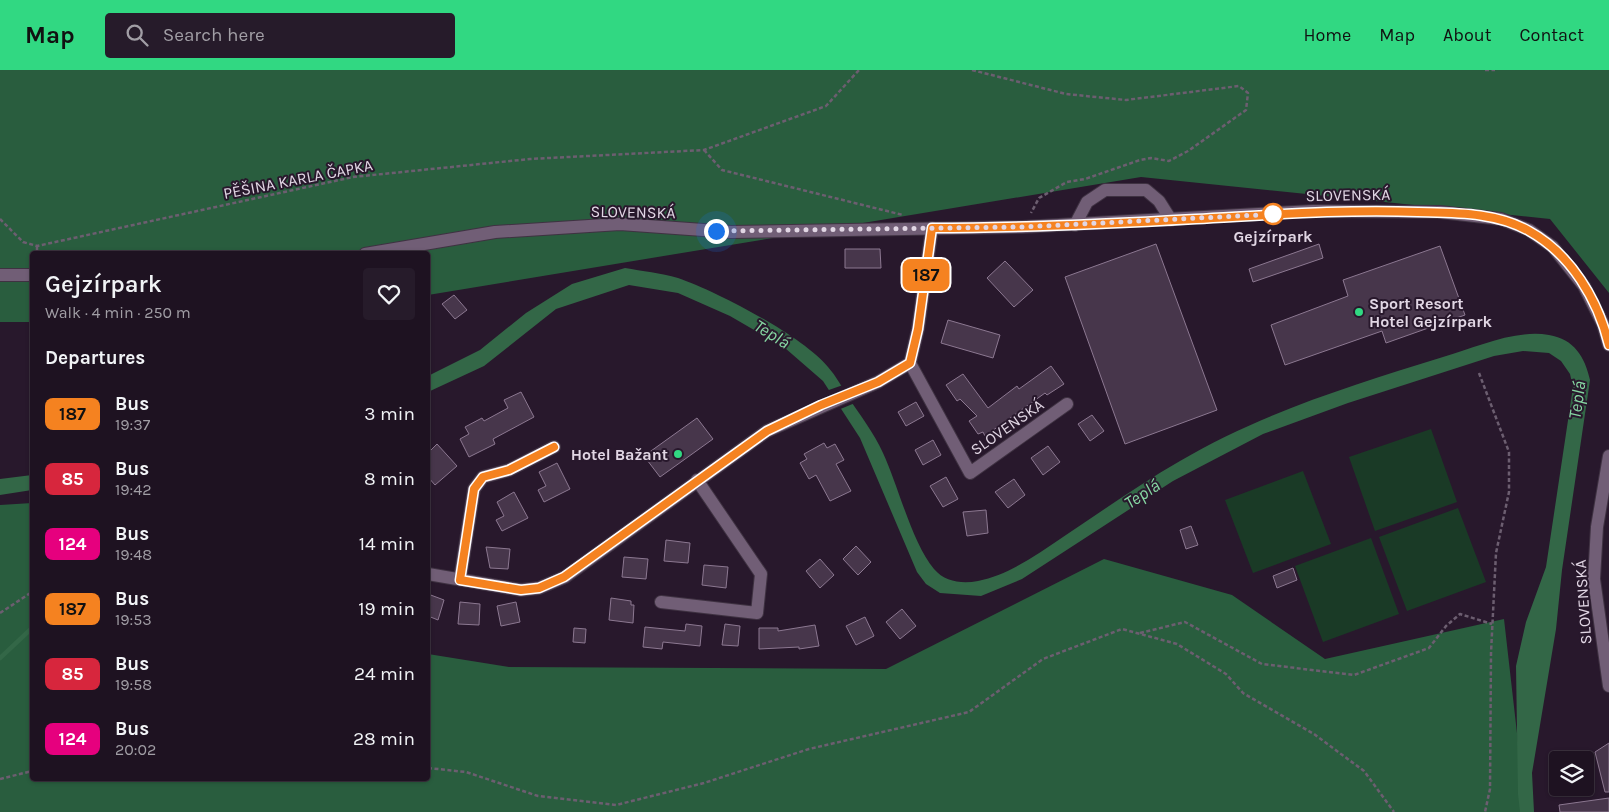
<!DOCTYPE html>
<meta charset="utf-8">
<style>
body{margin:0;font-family:Karla,sans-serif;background:#261b2a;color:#f1f3f6;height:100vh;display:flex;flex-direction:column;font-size:19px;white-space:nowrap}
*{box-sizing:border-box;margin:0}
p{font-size:16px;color:#a19ea5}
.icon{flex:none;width:28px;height:28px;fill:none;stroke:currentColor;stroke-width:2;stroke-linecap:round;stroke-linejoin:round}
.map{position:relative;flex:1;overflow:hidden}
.panel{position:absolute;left:30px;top:181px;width:400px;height:530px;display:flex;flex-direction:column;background:#1e1221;border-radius:5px;box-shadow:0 1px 4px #0004,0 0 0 1px #3c323f}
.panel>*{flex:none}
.badge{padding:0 10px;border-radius:8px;font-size:18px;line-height:32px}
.controls{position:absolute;left:1549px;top:681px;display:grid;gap:10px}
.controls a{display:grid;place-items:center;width:45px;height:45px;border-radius:5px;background:#1e1221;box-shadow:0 1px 4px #0004,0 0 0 1px #3c323f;font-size:25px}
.you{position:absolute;width:25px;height:25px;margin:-12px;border:4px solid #fff;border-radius:50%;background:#1a73e8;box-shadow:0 0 0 8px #1a73e833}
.map>.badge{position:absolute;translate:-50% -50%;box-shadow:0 0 0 2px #fff}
h2{padding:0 15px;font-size:19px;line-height:45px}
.round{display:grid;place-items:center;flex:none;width:52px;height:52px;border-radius:5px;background:#261b2a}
.overview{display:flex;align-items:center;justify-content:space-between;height:85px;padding:0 15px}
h1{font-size:24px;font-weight:600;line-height:38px}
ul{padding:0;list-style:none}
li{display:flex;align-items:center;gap:15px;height:65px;padding:0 15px}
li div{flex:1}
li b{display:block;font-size:19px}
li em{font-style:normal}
li .badge{min-width:55px;font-weight:700;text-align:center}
header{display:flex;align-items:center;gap:30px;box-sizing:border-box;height:70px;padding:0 25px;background:#31d882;color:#111}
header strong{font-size:24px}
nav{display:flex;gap:28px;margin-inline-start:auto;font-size:18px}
.search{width:350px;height:45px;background:#261b2a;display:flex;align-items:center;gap:12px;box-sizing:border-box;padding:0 18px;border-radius:5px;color:#a19ea5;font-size:19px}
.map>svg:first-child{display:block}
.green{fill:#1a3a26}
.forest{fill:#295d3e}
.water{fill:#336747}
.pier{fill:#28182c}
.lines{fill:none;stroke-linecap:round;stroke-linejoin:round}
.stream{stroke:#336747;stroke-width:4.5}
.building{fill:#47364b;stroke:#8c7891}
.minor-casing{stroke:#3f3242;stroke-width:14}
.path{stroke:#6c5e70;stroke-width:2.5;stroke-dasharray:4 2.5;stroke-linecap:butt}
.minor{stroke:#715e76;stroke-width:12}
.line-casing{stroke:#fff;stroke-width:11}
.line{stroke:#f58220;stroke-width:8}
.walk{stroke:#e1d6e4;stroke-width:5;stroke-dasharray:0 9}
.stop-dot{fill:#fff;stroke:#f58220;stroke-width:2.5}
.poi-dot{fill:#31d882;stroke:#28182c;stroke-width:2}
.labels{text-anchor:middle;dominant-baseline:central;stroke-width:4;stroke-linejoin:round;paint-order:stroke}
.street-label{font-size:16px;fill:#e1d6e4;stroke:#28182c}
.stop-label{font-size:16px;font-weight:bold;fill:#e1d6e4;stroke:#28182c}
.poi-label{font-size:16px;font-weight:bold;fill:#e1d6e4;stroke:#28182c;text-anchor:start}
.water-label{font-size:18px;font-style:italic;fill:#86d6a2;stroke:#28182c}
</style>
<header>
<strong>Map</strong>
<div class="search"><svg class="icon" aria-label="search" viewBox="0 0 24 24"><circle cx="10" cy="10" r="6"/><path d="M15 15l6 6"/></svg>Search here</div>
<nav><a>Home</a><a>Map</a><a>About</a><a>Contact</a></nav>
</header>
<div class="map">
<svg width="1609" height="742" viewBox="0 0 1609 742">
<rect width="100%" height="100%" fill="#28182c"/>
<g class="green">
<polygon points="1431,359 1457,432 1375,461 1349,387"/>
<polygon points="1303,401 1331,474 1253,503 1225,430"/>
<polygon points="1458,438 1486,512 1407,541 1379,467"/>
<polygon points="1371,468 1399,544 1323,572 1295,496"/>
</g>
<g class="forest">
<polygon points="0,0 1609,0 1609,223 1550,149 1141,107 428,225 428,184 32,184 32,252 0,252"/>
<polygon points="32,433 32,709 428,709 428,584 509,597 886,599 1104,489 1232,525 1325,589 1504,549 1526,742 0,742 0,435"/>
</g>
<g class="water">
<path d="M625,198c17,3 36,5 53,10 40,14 123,57 150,89 8,9 14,20 20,30 12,18 26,36 35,56 15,32 29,90 51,116 11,13 28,15 44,12 31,-6 60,-27 85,-44 39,-26 77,-53 117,-76 81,-48 173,-76 263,-104 32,-9 71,-28 106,-22 25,4 36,22 41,45l-28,190 -6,59 -24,144 2,39h-14l-2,-18 -2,-128 10,-44 20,-55 27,-180 -3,-13 -9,-13 -12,-8 -26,-2 -29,5 -146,47 -85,31 -90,47 -151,98 -41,17 -41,-3 -14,-9 -9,-12 -57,-134 -37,-57 -38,-33 -55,-32 -52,-23 -49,-8 -73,24 -72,57 -56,26v-16l52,-26 46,-37 46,-29z"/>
<polygon points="32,405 32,420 0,425 0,409"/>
</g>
<polygon class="pier" points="843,315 855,333 838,340 826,321"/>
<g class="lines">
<polyline class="stream" points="0,588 32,558"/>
</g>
<g class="building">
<polygon points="1156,174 1217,340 1125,374 1065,207"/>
<polygon points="1319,174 1323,188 1253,212 1249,199"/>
<polygon points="1440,176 1465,245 1386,273 1382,261 1285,295 1271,255 1348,226 1343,210"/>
<polygon points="845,179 880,179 881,198 845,198"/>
<polygon points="1005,191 1033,220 1014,237 987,208"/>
<polygon points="454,225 467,240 455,249 442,234"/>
<polygon points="948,250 1000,265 993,288 941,273"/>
<polygon points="1051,296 1064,314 1047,325 1045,323 985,366 983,362 978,364 969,351 977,346 960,329 957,331 946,315 963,304 988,338 1017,316 1019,319"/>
<polygon points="521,322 534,347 493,369 495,374 469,387 460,369 469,364 465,357 482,348 484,351 508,338 504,330"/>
<polygon points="916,332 924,346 906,356 898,342"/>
<polygon points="1092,345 1104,361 1090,371 1078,354"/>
<polygon points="697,348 713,369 660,407 644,386"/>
<polygon points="933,370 941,385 923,395 915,380"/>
<polygon points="824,373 827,378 835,374 844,390 836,394 851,421 830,431 816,405 809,409 800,393 807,389 804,384"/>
<polygon points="437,374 457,396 435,415 428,407 428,383"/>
<polygon points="1048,376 1060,392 1043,405 1031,388"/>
<polygon points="557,393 570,419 544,432 538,420 546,416 539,402"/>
<polygon points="946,407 958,429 943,437 930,416"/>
<polygon points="1014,409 1025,425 1008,438 995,422"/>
<polygon points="514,422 528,448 502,461 496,450 504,446 497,432"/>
<polygon points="986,440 988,463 967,466 963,442"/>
<polygon points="1191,456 1198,475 1186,479 1180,460"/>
<polygon points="666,470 690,473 688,493 664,491"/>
<polygon points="856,476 871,492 858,505 843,489"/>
<polygon points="486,477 510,479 508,499 490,498"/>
<polygon points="624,487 648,489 646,509 622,507"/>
<polygon points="820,489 834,505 820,518 806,501"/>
<polygon points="704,495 728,497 726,518 702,515"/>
<polygon points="1293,498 1297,510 1277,518 1273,506"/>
<polygon points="428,524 444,530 438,550 428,546"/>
<polygon points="611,528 631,531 631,535 634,535 633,553 609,550"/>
<polygon points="460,532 480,534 479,555 458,554"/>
<polygon points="516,532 520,552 501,556 497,536"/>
<polygon points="902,539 916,556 900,569 886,552"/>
<polygon points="865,547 874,566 856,575 846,556"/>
<polygon points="686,554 702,556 700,576 663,572 662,579 643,577 645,557 685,561"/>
<polygon points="725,554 740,556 738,576 722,575"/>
<polygon points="815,555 819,576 799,579 799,577 759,579 759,558 778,558 778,561"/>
<polygon points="574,558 586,559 585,573 573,572"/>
<polygon points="1609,673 1609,722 1605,722 1595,682"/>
<polygon points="1609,728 1609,742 1560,742 1559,735"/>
</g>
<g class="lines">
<defs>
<g id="minor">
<polyline points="1075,155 1087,132 1105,120 1146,120 1159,131 1171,150"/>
<polyline points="365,184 495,162 620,154 731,162 1022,157 1313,141 1440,142 1501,149 1529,160 1553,177 1584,216 1603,254 1609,275"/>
<polyline points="0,205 32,205"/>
<polyline points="910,293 970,403 1067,334"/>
<polyline points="1609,386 1597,457 1594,509 1609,616"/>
<polyline points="428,504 521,520 539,518 565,507 767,361 878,312 910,293 918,259 932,158"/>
<polyline points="460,509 474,419 483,407 509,400 554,377"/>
<polyline points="661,532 757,543 761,504 697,410"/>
</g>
</defs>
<use href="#minor" class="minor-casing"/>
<g class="path">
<polyline points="972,0 1066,24 1126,30 1239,16 1248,23 1246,40 1188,81 1169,91 1151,88 1140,90 1085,109 1067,112 1039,128 1031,143"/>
<polyline points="1485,0 1495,0"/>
<polyline points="704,80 722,100 903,145"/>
<polyline points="0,149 23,172 37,176 353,107 530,89 704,80 826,36 859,0"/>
<polyline points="37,176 37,184"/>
<polyline points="1479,303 1509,382 1509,422 1496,483 1491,583 1490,719 1485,742"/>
<polyline points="0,543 32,522"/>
<polyline points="1140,563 1185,552 1262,594 1354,605 1429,578 1446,556 1460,544 1492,554"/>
<polyline points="428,698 466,702 538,726 616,735 704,713 809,679 969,642 1043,589 1122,559 1177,574 1226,604 1243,623 1314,664 1364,701 1394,742"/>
<polyline points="0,709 32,701"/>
</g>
<use href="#minor" class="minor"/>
</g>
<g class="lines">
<defs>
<path id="line" d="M554,377l-45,23 -26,7 -9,12 -14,91 61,10 18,-2 25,-11 203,-146 54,-26 57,-23 32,-19 8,-34 14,-101c88,0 176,-4 264,-9 74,-4 148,-10 222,-7 37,1 78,0 111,19 42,23 69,69 80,114"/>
</defs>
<use href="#line" class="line-casing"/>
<use href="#line" class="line"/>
<polyline class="walk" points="716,161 1022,157 1278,144 1273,144"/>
</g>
<circle class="stop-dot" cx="1273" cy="144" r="10"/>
<g class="poi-dot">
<circle cx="1359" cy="242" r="5"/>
<circle cx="678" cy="384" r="5"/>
</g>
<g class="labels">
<g class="street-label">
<text transform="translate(298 109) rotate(-11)">PĚŠINA KARLA ČAPKA</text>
<text transform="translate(1348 125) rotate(-1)">SLOVENSKÁ</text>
<text transform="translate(633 142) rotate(1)">SLOVENSKÁ</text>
<text transform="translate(1007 357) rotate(-35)">SLOVENSKÁ</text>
<text transform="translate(1583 532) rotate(-94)">SLOVENSKÁ</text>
</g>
<g class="stop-label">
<text x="1273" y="166">Gejzírpark</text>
</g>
<g class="poi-label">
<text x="1369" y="233">Sport Resort<tspan x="1369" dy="18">Hotel Gejzírpark</tspan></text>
<text x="668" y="384" text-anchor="end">Hotel Bažant</text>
</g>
<g class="water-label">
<text transform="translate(772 264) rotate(32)">Teplá</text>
<text transform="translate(1577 330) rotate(-82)">Teplá</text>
<text transform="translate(1142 424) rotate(-33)">Teplá</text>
</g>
</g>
</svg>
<div class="controls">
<a><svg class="icon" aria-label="layers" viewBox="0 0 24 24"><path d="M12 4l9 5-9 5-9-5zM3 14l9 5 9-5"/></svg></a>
</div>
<div class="you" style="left:716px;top:161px"></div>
<b class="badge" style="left:926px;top:205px;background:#f58220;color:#111">187</b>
<section class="panel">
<div class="overview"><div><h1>Gejzírpark</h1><p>Walk · 4 min · 250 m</p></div><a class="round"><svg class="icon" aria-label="heart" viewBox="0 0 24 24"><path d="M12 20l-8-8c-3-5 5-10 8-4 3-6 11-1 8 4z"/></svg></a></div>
<h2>Departures</h2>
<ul>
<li><span class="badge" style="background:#f58220;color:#111">187</span><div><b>Bus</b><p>19:37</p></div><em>3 min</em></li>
<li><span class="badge" style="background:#d7263d;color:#fff">85</span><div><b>Bus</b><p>19:42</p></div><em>8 min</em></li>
<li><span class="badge" style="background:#e6007e;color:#fff">124</span><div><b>Bus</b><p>19:48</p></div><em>14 min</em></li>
<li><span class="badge" style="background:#f58220;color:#111">187</span><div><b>Bus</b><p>19:53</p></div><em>19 min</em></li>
<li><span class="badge" style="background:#d7263d;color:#fff">85</span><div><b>Bus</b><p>19:58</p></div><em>24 min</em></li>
<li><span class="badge" style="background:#e6007e;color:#fff">124</span><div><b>Bus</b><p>20:02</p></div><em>28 min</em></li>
</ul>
</section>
</div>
